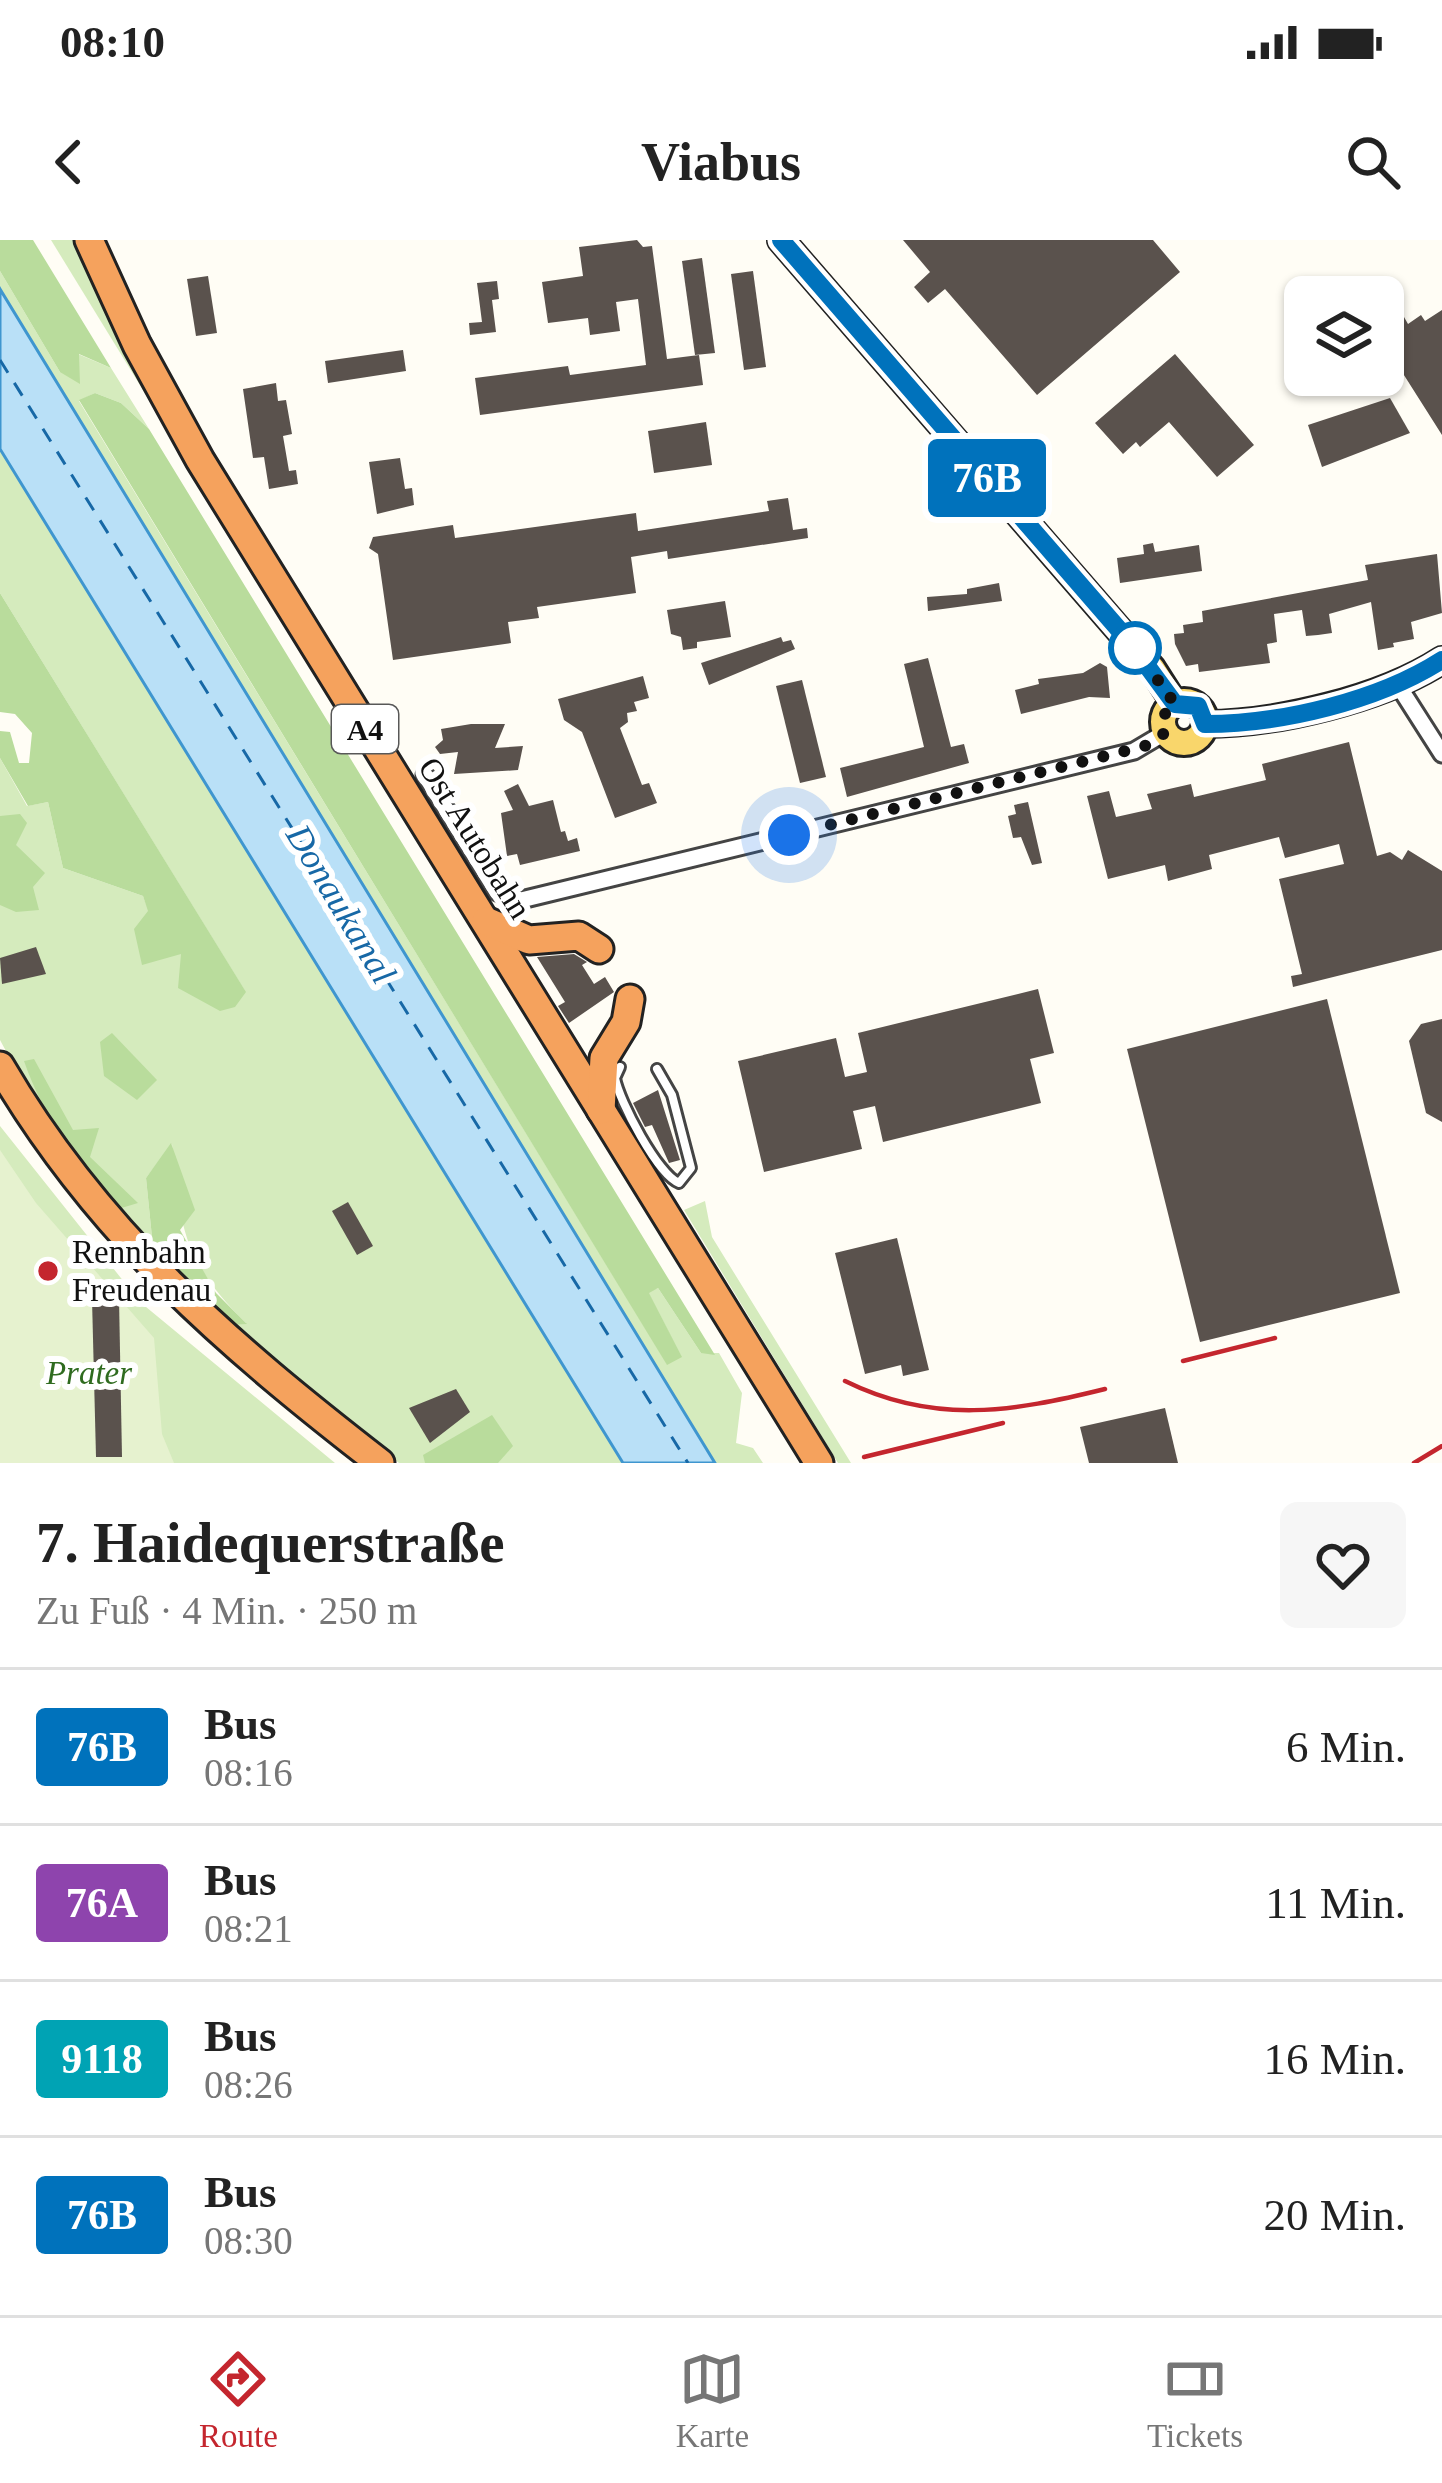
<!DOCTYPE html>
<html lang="de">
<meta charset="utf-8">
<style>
body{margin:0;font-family:"Times New Roman",serif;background:#f6f6f6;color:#222;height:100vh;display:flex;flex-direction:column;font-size:45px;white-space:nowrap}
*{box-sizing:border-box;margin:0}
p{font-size:39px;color:#767676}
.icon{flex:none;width:66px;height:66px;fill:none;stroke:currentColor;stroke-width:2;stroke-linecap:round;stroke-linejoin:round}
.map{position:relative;height:1223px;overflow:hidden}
.side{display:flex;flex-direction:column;background:#fff;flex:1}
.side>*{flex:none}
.badge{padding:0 24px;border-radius:9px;font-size:42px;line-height:78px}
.controls{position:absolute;left:1284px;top:36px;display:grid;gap:24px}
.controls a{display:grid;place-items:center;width:120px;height:120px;border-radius:18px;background:#fff;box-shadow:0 3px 9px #0004;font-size:60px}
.you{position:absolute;width:60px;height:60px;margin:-30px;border:9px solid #fff;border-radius:50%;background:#1a73e8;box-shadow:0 0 0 18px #1a73e833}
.map>.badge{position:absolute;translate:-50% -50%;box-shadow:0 0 0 6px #fff}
.round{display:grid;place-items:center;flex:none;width:126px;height:126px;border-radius:18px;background:#f6f6f6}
.headline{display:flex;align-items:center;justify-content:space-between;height:204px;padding:0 36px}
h1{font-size:57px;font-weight:600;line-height:90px}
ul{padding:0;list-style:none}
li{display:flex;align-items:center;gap:36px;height:156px;padding:0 36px;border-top:3px solid #e0e0e0}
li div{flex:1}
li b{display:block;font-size:45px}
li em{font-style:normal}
li .badge{min-width:132px;font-weight:700;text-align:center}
.status{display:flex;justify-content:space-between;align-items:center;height:84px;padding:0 60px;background:#fff;direction:ltr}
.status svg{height:33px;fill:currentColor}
header{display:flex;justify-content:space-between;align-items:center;height:156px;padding:0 36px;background:#fff;font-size:54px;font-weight:600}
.dock{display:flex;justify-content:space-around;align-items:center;height:168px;border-top:3px solid #e0e0e0;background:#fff;font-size:33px;color:#767676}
.dock a{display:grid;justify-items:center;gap:6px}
.dock .active{color:#c4262e}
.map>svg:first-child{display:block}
.green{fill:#d5ebbd}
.forest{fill:#b9dc9c}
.pitch{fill:#e6f2cf}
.water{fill:#b9e0f7;stroke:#3f96cf;stroke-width:3}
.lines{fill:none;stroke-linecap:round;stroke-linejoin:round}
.ferry{stroke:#1768a6;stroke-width:3;stroke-dasharray:15 12;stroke-linecap:butt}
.building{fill:#5a524d}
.lane-casing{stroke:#444;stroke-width:14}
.street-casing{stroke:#444;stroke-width:21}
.primary-casing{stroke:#222;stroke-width:30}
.highway-casing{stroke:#222;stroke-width:33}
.lane{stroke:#fff;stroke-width:8}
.street{stroke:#fff;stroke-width:15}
.primary{stroke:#f9d66b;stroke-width:24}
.highway{stroke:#f5a25d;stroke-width:27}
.rail{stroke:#c4262e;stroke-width:4.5}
.line-casing{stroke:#fff;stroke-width:27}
.line{stroke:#0072bc;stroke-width:18}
.walk{stroke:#111;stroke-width:12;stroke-dasharray:0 21.6}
.stop-dot{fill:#fff;stroke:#0072bc;stroke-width:6}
.poi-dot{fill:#c4262e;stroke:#fff;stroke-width:4.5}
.labels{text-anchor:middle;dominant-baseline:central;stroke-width:12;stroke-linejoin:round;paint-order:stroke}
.shield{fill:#fff;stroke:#585858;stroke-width:3}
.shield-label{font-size:30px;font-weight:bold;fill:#111}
.street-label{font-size:33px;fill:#111;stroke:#fff}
.poi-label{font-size:33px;fill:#111;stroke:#fff;text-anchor:start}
.park-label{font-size:33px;font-style:italic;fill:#2f6b1f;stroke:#fff}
.water-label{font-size:36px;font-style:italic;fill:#1768a6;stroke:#fff}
</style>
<div class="status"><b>08:10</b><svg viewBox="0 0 49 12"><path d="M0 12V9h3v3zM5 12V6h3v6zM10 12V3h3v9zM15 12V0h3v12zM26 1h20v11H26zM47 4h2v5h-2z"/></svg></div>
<header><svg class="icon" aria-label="back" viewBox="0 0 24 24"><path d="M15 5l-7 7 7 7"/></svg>Viabus<svg class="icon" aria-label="search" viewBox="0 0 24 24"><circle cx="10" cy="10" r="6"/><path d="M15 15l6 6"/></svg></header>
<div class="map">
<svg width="1442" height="1223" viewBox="0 0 1442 1223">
<rect width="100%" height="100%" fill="#fffdf5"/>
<g class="green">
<polygon points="51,0 79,0 442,634 439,633"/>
<polygon points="0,31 60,132 78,114 111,128 149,189 121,163 95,153 79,161 667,1124 681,1116 648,1052 658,1048 701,1113 719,1113 742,1153 736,1203 753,1208 763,1223 715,1223 0,49"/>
<path d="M0,209l623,1014h-224l-173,-138 20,-2c-63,-62 -66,-95 -74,-179l-26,34 8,79 -120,-154 -34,-63v-282l27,48 21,-4 15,66 80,28c16,48 61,71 102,95l-245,-398z"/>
<polygon points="0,886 140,1062 335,1223 0,1223"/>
<polygon points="705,961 712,997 851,1223 838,1223 684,970"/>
</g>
<g class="forest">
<polygon points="0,0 33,0 111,128 79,114 80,144 60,132 0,31"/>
<polygon points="95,153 121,163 149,189 715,1115 701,1113 658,1048 649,1053 682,1117 667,1125 79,160"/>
<polygon points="0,353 246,752 235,767 220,771 178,748 181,714 142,725 134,689 148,671 143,656 63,628 48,562 28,566 0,518 0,491 10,492 19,523 29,523 32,493 15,474 0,472"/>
<polygon points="20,574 27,583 16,605 45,633 33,647 39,670 16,672 0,665 0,576"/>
<polygon points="112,793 157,840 137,860 104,836 100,802"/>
<path d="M34,819l39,71 26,-2 -9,29 48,46 -20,6c-40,-47 -74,-90 -94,-148z"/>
<polygon points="171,903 195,970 180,990 216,1053 247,1084 226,1085 154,1017 146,938"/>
<polygon points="492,1175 513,1206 498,1223 425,1223 423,1215"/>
</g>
<polygon class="pitch" points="0,910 36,963 154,1098 162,1194 174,1223 0,1223"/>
<polygon class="water" points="0,49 715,1223 623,1223 0,209"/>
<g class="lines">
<polyline class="ferry" points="0,120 688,1223"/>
</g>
<g class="building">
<polygon points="637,0 643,7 652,6 667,119 699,115 703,145 480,175 475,138 568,126 570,135 646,125 638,59 616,62 620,91 590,95 588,78 548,83 542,42 583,36 579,7"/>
<polygon points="903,0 1153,0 1180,32 1037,155 945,49 928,63 914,47 930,32"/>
<polygon points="702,18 715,113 695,115 682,21"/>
<polygon points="753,31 766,127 744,130 731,34"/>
<polygon points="208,36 217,93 196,96 187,39"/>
<polygon points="497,41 499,59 492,60 496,92 470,95 469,83 482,82 477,43"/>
<polygon points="1442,70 1442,195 1383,102 1383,73 1391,86 1404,77 1408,84 1421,75 1425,81"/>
<polygon points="403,110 406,131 328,143 325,121"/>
<polygon points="1175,114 1254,205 1217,237 1169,182 1140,207 1136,202 1123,214 1095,183"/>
<polygon points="276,143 278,161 286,160 292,194 283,196 289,231 296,230 298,244 269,249 264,217 253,218 243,149"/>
<polygon points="1390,158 1410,193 1322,227 1308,185"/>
<polygon points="706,182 712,225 654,233 648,191"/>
<polygon points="400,218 405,249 412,248 414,265 377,274 369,222"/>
<polygon points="788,258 793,290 807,288 808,298 668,319 667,311 631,317 636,353 537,367 539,378 508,382 511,403 393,420 378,314 369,308 373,297 453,285 455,298 636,273 638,291 769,271 767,261"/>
<polygon points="1153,303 1155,312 1199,305 1202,331 1120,343 1117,318 1144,314 1143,305"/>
<polygon points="1437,314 1442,373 1411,382 1414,399 1393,403 1394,407 1378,410 1371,362 1329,374 1332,393 1318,395 1306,396 1302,370 1274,374 1277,402 1267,404 1270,423 1199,432 1198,424 1186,426 1175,404 1174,394 1184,393 1183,385 1203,382 1202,371 1368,340 1365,325"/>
<polygon points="999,343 1002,361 928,371 927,357 967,354 967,349"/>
<polygon points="725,361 731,397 697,402 697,408 683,410 681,397 671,394 667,370"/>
<polygon points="781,397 783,402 791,400 795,409 709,445 701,423"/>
<polygon points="928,418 951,507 964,504 969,523 847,557 840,528 924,507 904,424"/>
<polygon points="1100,423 1107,427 1110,458 1089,457 1021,474 1015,450 1039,444 1038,439 1083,433"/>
<polygon points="643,436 649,458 634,462 637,471 627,473 628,482 620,488 642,545 649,543 657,563 615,578 582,492 564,480 558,459"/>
<polygon points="802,440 826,537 800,543 776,446"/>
<polygon points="471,484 505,484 495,508 523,506 518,530 454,534 458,512 440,514 435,507 443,500 441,489"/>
<polygon points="1349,502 1377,616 1390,612 1402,620 1408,610 1442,631 1442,710 1293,747 1291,736 1302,734 1279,639 1344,624 1339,604 1285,618 1279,597 1209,615 1212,629 1168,641 1165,625 1108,639 1087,556 1109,551 1116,577 1152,569 1147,554 1191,544 1194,557 1266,540 1262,524"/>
<polygon points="518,544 529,566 553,560 561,592 565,591 568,601 577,598 580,611 520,625 517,614 507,616 501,573 513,570 504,551"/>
<polygon points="1028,562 1042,623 1032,625 1021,597 1013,598 1008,576 1016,574 1014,565"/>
<polygon points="36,707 46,734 2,744 0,718"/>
<polygon points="574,714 587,722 582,725 594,744 605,737 614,752 569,783 558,766 565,762 537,717"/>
<polygon points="1038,749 1054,813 1030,819 1041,863 883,902 875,866 853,871 862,909 764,932 738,821 836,798 845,837 867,832 858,793"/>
<polygon points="1327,759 1400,1053 1200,1102 1127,809"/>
<polygon points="1442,779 1442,882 1426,873 1409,801 1421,784"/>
<polygon points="658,850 680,920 669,923 652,885 645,887 633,863"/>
<polygon points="348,962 373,1006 357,1015 332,971"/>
<polygon points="897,998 929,1130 903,1136 901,1125 865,1134 835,1013"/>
<polygon points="119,1058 122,1217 96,1217 92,1059"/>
<polygon points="456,1149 470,1172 430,1203 409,1168"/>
<polygon points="1165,1168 1178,1223 1089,1223 1080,1187"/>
</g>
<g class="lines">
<defs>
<path id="lane" d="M620,827l-5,11c4,23 43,97 64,105l12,-15 -19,-73 -15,-26"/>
<g id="street">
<polyline points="1398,445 1442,514"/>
<polyline points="425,535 497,652 517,661 1134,511 1166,492"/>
</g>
<g id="primary">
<polyline points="781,0 1152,428 1175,464"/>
<circle cx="1184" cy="482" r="21"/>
<path d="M1205,484c71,0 177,-25 237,-64"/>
</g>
<g id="highway">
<polyline points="89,0 137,105 200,220 819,1223"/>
<polyline points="486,681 529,700 579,696 599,709"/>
<path d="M0,826c98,168 228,279 380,397"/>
<polyline points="601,870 604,818 626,782 630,759"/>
</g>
</defs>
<use href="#lane" class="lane-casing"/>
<use href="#street" class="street-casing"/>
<use href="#primary" class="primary-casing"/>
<use href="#highway" class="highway-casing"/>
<use href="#lane" class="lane"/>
<use href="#street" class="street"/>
<use href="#primary" class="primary"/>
<use href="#highway" class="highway"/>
<g class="rail">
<polyline points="1183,1121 1275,1098"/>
<path d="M845,1141c89,44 167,31 260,8"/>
<polyline points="864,1217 1003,1183"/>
<polyline points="1414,1223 1442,1206"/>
</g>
</g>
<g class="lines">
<defs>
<path id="line" d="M781,0l347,400 47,64 23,2 7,18c76,0 173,-23 237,-64"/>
</defs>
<use href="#line" class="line-casing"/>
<use href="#line" class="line"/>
<polyline class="walk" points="789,595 1145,506 1166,492 1165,474 1175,464 1135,408"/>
</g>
<circle class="stop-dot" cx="1135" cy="408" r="24"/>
<circle class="poi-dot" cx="48" cy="1031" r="12"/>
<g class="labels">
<rect class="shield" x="332" y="465" width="66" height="48" rx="9"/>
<g class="shield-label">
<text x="365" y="489">A4</text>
</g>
<g class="street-label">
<text transform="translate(475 598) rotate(58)">Ost Autobahn</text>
</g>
<g class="poi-label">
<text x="72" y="1012">Rennbahn<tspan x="72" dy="38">Freudenau</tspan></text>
</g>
<g class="park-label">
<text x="89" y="1133">Prater</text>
</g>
<g class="water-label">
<text transform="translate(341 664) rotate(59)">Donaukanal</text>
</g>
</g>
</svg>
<div class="controls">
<a><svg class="icon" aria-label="layers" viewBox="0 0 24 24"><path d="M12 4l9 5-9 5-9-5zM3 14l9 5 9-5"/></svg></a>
</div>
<div class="you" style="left:789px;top:595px"></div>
<b class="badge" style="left:987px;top:238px;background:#0072bc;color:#fff">76B</b>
</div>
<section class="side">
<div class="headline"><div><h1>7. Haidequerstraße</h1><p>Zu Fuß · 4 Min. · 250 m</p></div><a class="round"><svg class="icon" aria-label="heart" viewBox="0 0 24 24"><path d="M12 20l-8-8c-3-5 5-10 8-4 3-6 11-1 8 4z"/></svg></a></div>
<ul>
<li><span class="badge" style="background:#0072bc;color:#fff">76B</span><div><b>Bus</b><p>08:16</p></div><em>6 Min.</em></li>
<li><span class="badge" style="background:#8e44ad;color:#fff">76A</span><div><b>Bus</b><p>08:21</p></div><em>11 Min.</em></li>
<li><span class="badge" style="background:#00a3b4;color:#fff">9118</span><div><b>Bus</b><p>08:26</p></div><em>16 Min.</em></li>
<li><span class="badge" style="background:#0072bc;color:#fff">76B</span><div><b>Bus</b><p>08:30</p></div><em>20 Min.</em></li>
</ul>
</section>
<nav class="dock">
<a class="active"><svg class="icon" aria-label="directions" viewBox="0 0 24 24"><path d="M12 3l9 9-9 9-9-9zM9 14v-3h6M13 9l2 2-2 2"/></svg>Route</a>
<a><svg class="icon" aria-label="map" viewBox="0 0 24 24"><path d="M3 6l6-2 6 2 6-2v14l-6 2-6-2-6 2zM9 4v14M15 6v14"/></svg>Karte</a>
<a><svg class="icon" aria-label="tickets" viewBox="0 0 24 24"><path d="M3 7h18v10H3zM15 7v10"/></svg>Tickets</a>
</nav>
